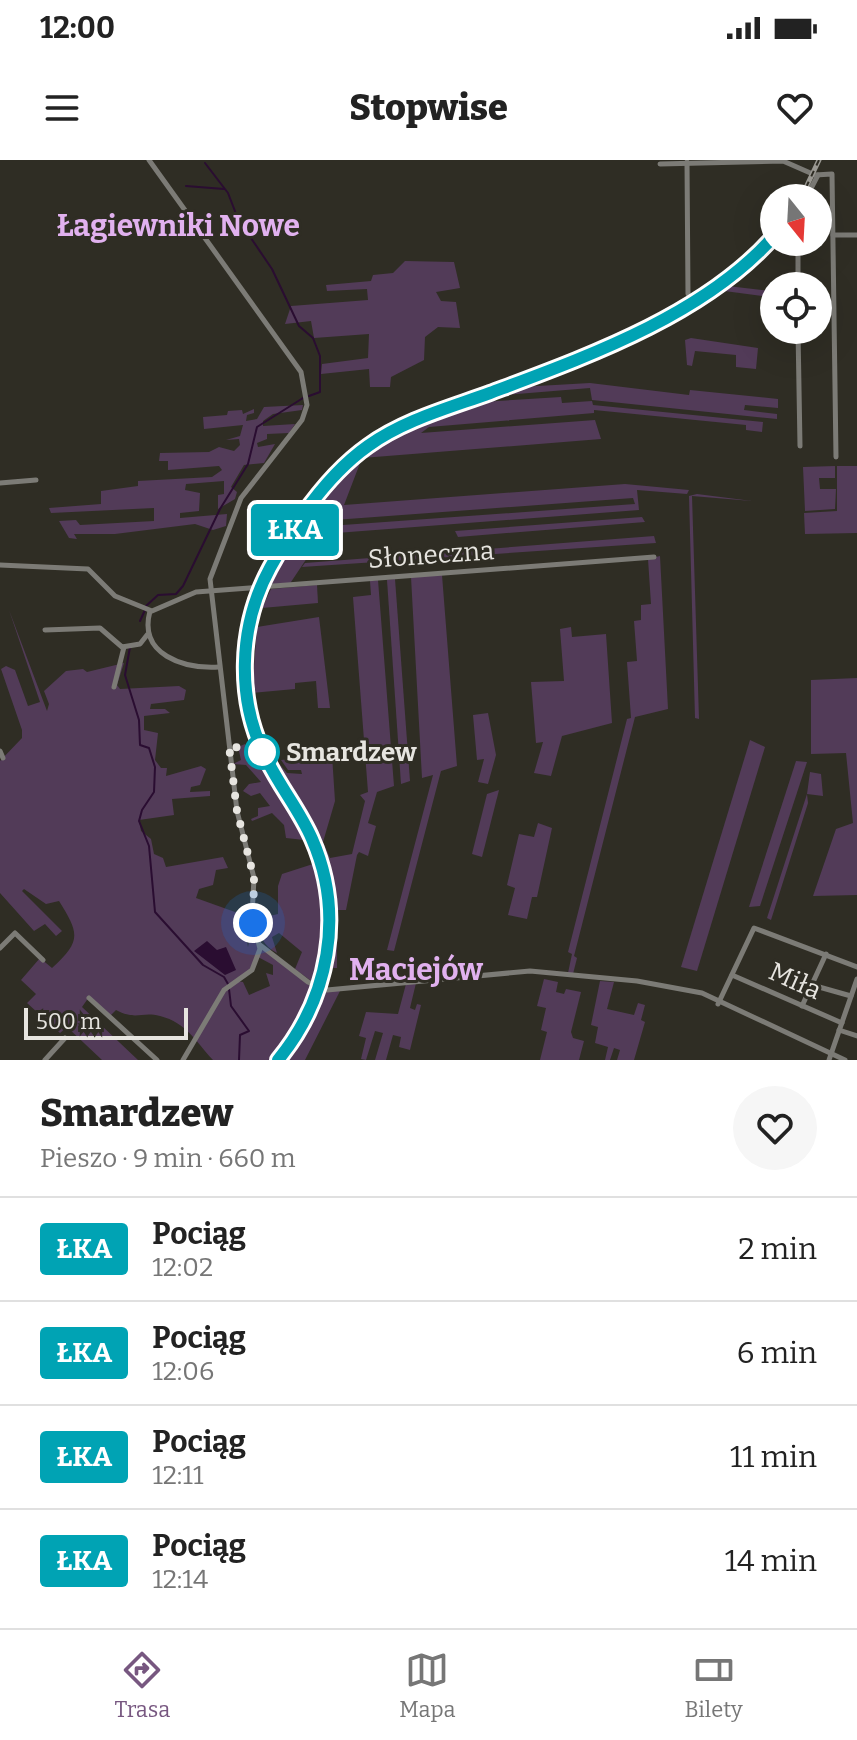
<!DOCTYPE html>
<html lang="pl">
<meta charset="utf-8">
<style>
body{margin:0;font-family:Bitter,serif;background:#f6f6f6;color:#222;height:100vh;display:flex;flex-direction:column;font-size:30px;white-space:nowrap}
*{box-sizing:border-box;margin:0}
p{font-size:26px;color:#767676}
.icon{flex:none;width:44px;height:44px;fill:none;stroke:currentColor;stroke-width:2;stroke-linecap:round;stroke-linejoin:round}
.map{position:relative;height:900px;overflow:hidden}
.side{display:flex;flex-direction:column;background:#fff;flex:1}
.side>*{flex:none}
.badge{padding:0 16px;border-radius:6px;font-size:28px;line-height:52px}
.needle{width:52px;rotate:162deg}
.controls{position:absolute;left:760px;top:24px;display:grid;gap:16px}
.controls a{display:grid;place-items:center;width:72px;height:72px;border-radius:50%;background:#fff;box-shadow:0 8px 32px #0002;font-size:40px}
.scale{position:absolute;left:24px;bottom:20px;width:164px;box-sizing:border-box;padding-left:8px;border:4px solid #e7e5e0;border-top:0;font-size:22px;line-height:28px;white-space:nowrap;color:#e7e5e0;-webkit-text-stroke:6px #2f2d24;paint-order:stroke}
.you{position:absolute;width:40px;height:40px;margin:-20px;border:6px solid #fff;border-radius:50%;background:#1a73e8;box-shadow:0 0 0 12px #1a73e833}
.map>.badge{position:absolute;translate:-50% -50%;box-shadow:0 0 0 4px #fff}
.round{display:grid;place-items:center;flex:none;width:84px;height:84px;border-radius:42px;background:#f6f6f6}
.head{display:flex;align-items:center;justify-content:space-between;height:136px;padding:0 40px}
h1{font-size:38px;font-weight:800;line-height:60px}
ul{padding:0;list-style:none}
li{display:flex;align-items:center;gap:24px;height:104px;padding:0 40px;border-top:2px solid #e0e0e0}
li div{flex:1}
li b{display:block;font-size:30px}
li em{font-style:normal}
li .badge{min-width:88px;font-weight:700;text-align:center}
.status{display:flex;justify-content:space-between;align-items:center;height:56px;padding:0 40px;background:#fff;direction:ltr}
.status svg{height:22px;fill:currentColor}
header{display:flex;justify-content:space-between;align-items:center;height:104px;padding:0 40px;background:#fff;font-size:36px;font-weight:800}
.tabs{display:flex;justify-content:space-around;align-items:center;height:112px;border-top:2px solid #e0e0e0;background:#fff;font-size:22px;color:#767676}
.tabs a{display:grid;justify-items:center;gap:4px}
.tabs .selected{color:#775780}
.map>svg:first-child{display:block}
.green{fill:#523b58;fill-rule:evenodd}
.water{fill:#2a0d31}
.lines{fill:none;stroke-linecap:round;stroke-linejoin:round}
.stream{stroke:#2a0d31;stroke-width:2}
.minor{stroke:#7c7b76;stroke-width:5}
.rail-casing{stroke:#9b9993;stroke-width:5}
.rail{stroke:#2f2d24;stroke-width:2;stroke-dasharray:6;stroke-linecap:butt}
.line-casing{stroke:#fff;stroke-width:18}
.line{stroke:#00a3b4;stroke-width:12}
.walk{stroke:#e7e5e0;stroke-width:8;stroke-dasharray:0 14.4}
.stop-dot{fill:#fff;stroke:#00a3b4;stroke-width:4}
.labels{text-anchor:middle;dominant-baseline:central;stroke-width:6;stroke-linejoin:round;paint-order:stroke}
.street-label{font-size:26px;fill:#e7e5e0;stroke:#2f2d24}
.stop-label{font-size:26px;font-weight:bold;fill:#e7e5e0;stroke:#2f2d24;text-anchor:start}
.quarter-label{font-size:30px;font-weight:bold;fill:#e1b1ef;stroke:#2f2d24}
</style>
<div class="status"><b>12:00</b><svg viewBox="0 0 49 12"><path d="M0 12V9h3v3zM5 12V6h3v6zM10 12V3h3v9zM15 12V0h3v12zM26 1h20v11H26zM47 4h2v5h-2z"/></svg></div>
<header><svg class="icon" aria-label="menu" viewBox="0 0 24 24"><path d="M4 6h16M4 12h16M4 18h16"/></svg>Stopwise<svg class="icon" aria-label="heart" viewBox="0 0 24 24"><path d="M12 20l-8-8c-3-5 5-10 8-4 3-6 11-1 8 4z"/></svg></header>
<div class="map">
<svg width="857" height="900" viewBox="0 0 857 900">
<rect width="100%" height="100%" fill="#2f2d24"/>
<g class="green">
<polygon points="405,101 454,102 460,128 436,132 441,141 456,142 460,168 438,167 425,177 424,200 391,217 390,227 370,227 369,209 321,214 322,204 368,198 369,174 314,178 311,161 285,164 291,146 368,140 367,129 327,131 326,125 371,121 373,115 393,113"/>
<path d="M719,125l52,6 -1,6 -53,-7 -71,45 -126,52 70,-4 99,12 1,-5 88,9v9l-33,-3 -1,5 33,4v5l-185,-19 -2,-12 -96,8 -12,6 79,-5 1,6 30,-2 1,4 170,17 -1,10 -16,-2v-5l-152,-15v3l-165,14 -8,6 174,-13 6,19 -239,19 -18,47 281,-21 64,6 -2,4 -50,-4 2,20 -316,24 -34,51 -27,1c27,-51 63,-110 112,-143 48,-33 111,-46 165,-67 64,-24 121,-56 180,-91zM633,338l2,6 -306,22 5,-6z"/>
<polygon points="691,178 758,188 756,209 736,207 736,195 695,191 692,206 687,205 685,180"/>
<polygon points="303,245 302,250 273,254 263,261 263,266 295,264 289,273 267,274 267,279 257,283 258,287 275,284 264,303 244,305 231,327 237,332 235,339 218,349 218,335 224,334 224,321 186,324 185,330 200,333 199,351 180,353 180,358 227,354 226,366 213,370 195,364 115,374 74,374 77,379 69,378 59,361 76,360 80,365 154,361 154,348 51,353 49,348 101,344 101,331 138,326 138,321 212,317 222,310 219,306 168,310 168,301 159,301 160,293 209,292 219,287 234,291 240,285 239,279 226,280 240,276 243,265 204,269 203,257 227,255 228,251 242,250 243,254 254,249 254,253 247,255 246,261 257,259 264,247"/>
<polygon points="835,306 835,318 819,318 820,329 836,329 835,349 805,351 803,307"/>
<polygon points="837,306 857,306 857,373 805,374 804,353 837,351"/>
<polygon points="697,334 752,341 692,336 699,559 695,558 689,336"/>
<polygon points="642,357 645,362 458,377 455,371"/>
<polygon points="654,376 656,383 302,407 305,403"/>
<polygon points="660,396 668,549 635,557 574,796 577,798 573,814 568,813 572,794 568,792 627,559 631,558 627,502 637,501 634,461 641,460 641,445 651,444 648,399"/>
<polygon points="442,415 457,606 441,611 394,791 387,790 433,615 422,618 411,417"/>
<polygon points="395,419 410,621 401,624 387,420"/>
<path d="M378,420l16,206 -17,6 -9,31 8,3 -8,30 -9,-4 -2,3 -11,55h-9v58h-10c8,-54 3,-107 -26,-155 -13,-23 -30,-44 -39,-70l25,30 15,1 -1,-4h-13l-7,-10 51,-5 3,46 -12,41 7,16 22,-4 13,-53 -5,-6 8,-3 -15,-195 18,-2 -1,-14z"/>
<polygon points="317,425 318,443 262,448 271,429"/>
<path d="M9,450l38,101 2,-7 -5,-13 22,-20 17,-2 4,3 37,-9 -7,22 3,4 59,-3 7,4 -2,10 -33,4 -1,5h15l5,4 -26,3v14l14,3 -3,27 6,8h6l-1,8 35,-10 5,3 -6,16 -9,2 -1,5 20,-1v5l-38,3 2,16 -35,5 2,11 10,8 3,15 9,4 3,9 57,-10 5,11 -12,2 -3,15 -14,4 -3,9 53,19 -6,5 5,25 4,-19 8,21h7l50,40 -22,46 -20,25h-62c-18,-19 -26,-37 -53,-44 -19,-5 -23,5 -44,-6l-6,6 -21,-19 -7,10 56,53h-36l-35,-33 -7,6 -33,-30 9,-9 -15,-14 19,-22 12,10c30,-27 27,-35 7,-67l-13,3 -22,-15 -2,2 40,40 -6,5 -11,-12 -11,7 -34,-38v-132l22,-23v-8l-21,-61 5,-3 9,4 13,36 12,-4zM258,797l15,8v10l-7,-2 4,13 -21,9 -6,-13 -7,-1 18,-13z"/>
<polygon points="319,457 330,548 318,548 316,521 295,523 295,529 252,533 257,467"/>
<polygon points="571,467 572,477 606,474 612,563 562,576 551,616 534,613 543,582 536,583 531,522 564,521 560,469"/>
<polygon points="857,518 857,735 813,736 836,669 853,663 846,593 811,594 811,520"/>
<polygon points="488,553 496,595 488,624 478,622 484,599 477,600 473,555"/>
<polygon points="750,580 765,587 697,811 681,807"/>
<path d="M245,584l2,12 13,12 2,-3 -5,-9 4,-2c11,27 30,49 44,74 27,49 28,106 13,158l-23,-17 7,-17 -23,-19 -7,4 5,16c-14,-7 -18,-18 -20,-34l21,-5v-28l4,-12 31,-10 -9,-24 -18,-2 -2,-13 -12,-12 -20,8 -1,-2 7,-3v-8l12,-2 -10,-13 -9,3 -8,-5 6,-7 12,-2 -15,-17 -13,-1 8,-4 -3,-13z"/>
<polygon points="796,601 807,602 760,746 749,747"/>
<polygon points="810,612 821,614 823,636 807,634 808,643 771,760 767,758 807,634"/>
<polygon points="499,630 482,697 472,694 487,634"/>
<polygon points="538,663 552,668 537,737 532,737 527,759 508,755 515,728 507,725 519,674 534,677"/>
<polygon points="544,819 558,822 556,832 564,834 566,829 581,832 571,872 573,878 584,881 579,900 540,900 547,872 541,870 546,848 537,846"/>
<polygon points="600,821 614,822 607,849 634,855 638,843 645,845 641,860 645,862 634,900 617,900 620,890 614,888 610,900 605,900 608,887 595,883 598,867 591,865"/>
<polygon points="416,823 410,848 415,850 417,844 421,845 410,890 399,887 401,877 393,875 386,900 375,900 383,873 375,871 366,900 361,899 366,878 359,876 366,852 398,854 406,824"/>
<polygon points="321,830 340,831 305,900 280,900 307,862"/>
</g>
<polygon class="water" points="207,781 217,790 226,787 236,810 225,815 194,791"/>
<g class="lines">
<g class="stream">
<polyline points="205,3 228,33 238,59 272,109 299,166 313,178 320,196 320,232 309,236"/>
<polyline points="186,26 224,29"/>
<polyline points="146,446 158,435 176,434 183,426 220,349 248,304 257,267 303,238"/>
<polyline points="140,461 145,450"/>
<polyline points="130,487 125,515 139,560 140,585 149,588 155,607 154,632 142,650 139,661 149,686 155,752 203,805 224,817 228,824"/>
<polyline points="229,829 231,846 249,871 240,875 239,900"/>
</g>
<g class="minor">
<polyline points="149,0 301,212 307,245 302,260 241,338 210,419 237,651 254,718 252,756 260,789 252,810 224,830 183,900"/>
<polyline points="687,2 688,134"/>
<polyline points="660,4 783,1 815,15 832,14 836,297"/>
<polyline points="806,38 818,15"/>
<polyline points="833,75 857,75"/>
<polyline points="798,126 798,82"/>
<polyline points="798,170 800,286"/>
<polyline points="0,323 36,320"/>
<polyline points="0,405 88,409 115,436 152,451 196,432 654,397"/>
<path d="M150,451c-12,44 34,58 69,56"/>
<polyline points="45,470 100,468 122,487 140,484 147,475"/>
<polyline points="114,527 124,487"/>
<polyline points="0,591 3,598"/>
<polyline points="260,785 308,822 327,830 530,811 637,821 702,833 845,900"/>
<polyline points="0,788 15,773 43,800"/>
<polyline points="732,815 842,863"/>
<polyline points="812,825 851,836"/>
<polyline points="89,838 157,900"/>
<polyline points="718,844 754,768 857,807"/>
<polyline points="802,846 826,794"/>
<polyline points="839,870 857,876"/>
<polyline points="45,900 65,878"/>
<polyline points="829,900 857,819"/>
</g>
<defs>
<g id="rail">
<polyline points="801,38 819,0"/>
<path d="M278,900c52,-62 67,-146 34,-221 -11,-26 -29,-48 -43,-73 -33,-61 -32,-137 1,-198 24,-44 57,-93 98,-122 36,-26 81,-38 122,-53 96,-36 213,-78 284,-157"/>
</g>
</defs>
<use href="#rail" class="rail-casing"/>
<use href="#rail" class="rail"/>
</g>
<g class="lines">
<defs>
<path id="line" d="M278,900c51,-62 67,-146 34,-221 -12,-28 -32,-52 -45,-79 -31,-59 -29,-133 3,-192 24,-44 57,-93 98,-122 36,-26 81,-38 122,-53 96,-36 215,-78 284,-157"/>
</defs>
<use href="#line" class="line-casing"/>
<use href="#line" class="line"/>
<polyline class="walk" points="253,763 254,718 237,651 229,586 262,592"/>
</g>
<circle class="stop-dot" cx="262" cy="592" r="16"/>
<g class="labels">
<g class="street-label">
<text transform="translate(431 395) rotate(-4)">Słoneczna</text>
<text transform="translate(795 821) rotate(24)">Miła</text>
</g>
<g class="stop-label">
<text x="286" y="592">Smardzew</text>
</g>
<g class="quarter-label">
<text x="178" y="66">Łagiewniki Nowe</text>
<text x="416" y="810">Maciejów</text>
</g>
</g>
</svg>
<div class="controls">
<a><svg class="needle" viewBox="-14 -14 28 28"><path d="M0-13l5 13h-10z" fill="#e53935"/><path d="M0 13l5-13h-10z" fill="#767676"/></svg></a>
<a><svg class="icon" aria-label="locate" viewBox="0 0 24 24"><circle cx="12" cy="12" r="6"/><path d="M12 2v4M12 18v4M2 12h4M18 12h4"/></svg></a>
</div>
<div class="scale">500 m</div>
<div class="you" style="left:253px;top:763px"></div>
<b class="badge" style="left:295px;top:370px;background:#00a3b4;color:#fff">ŁKA</b>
</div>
<section class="side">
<div class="head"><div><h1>Smardzew</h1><p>Pieszo · 9 min · 660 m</p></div><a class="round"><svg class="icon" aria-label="heart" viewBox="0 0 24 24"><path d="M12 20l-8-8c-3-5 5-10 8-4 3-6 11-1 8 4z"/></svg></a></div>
<ul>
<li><span class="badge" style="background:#00a3b4;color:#fff">ŁKA</span><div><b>Pociąg</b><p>12:02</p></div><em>2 min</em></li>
<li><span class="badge" style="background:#00a3b4;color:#fff">ŁKA</span><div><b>Pociąg</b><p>12:06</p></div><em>6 min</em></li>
<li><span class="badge" style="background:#00a3b4;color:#fff">ŁKA</span><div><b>Pociąg</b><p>12:11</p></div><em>11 min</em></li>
<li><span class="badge" style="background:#00a3b4;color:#fff">ŁKA</span><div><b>Pociąg</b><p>12:14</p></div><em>14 min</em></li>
</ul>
</section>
<nav class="tabs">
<a class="selected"><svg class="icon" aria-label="directions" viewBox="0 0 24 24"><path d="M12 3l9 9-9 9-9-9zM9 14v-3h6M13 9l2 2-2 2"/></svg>Trasa</a>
<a><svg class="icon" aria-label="map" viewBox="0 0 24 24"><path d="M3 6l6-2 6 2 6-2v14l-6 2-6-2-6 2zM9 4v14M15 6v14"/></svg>Mapa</a>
<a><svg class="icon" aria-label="tickets" viewBox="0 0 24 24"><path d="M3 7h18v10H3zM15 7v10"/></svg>Bilety</a>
</nav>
